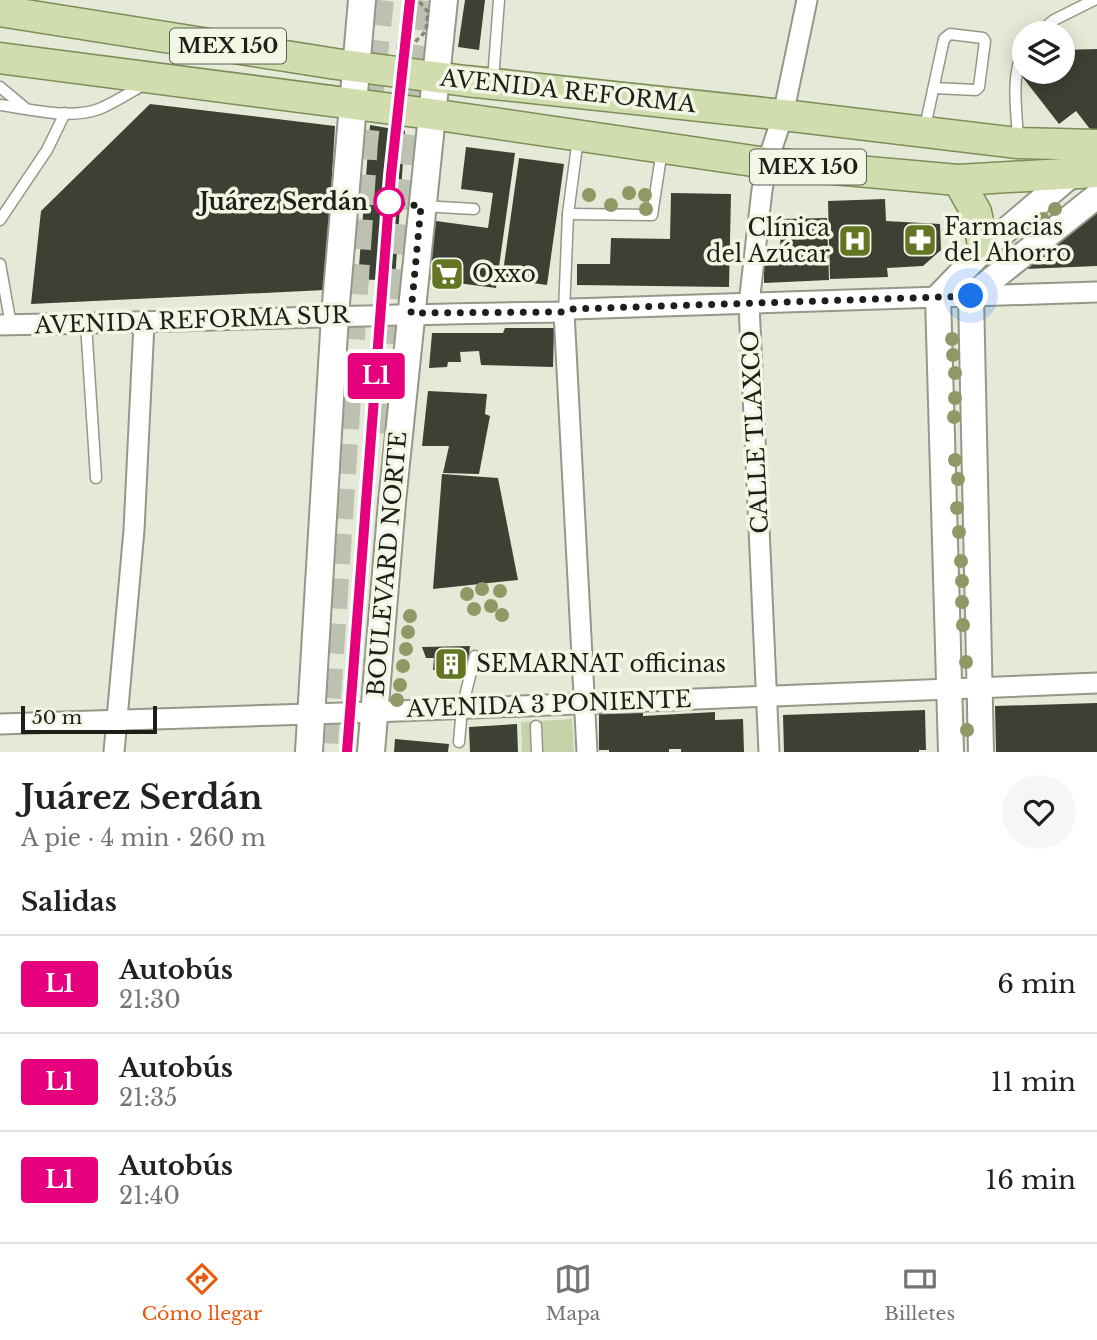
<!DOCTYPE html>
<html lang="es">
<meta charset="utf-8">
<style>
body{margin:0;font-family:"Libre Baskerville",serif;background:#f6f6f6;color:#202124;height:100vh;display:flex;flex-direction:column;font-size:26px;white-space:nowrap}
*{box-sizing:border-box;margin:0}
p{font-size:23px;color:#757577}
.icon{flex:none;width:38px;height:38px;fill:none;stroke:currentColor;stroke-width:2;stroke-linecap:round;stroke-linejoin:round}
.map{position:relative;height:752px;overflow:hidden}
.details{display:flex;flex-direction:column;background:#fff;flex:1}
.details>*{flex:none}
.badge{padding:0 14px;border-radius:5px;font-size:24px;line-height:46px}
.fabs{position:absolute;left:1012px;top:21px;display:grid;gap:14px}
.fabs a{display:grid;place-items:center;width:63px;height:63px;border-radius:50%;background:#fff;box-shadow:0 4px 18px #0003;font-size:35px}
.scale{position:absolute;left:21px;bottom:18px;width:136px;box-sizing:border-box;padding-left:7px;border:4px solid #1d1f19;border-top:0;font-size:19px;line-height:24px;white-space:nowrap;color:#1d1f19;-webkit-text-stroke:5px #f2f7e5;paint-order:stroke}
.you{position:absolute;width:35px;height:35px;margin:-18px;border:5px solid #fff;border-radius:50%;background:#1a73e8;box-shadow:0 0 0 10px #1a73e833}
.map>.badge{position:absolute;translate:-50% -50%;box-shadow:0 0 0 4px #fff}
h2{padding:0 21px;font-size:26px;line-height:63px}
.round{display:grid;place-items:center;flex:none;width:74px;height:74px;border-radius:37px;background:#f6f6f6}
.overview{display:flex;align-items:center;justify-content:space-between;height:119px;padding:0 21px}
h1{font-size:33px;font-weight:700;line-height:52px}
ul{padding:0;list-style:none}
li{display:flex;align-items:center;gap:21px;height:98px;padding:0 21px;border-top:2px solid #e0e0e0}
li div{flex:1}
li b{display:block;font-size:26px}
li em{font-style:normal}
li .badge{min-width:77px;font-weight:700;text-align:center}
.menu{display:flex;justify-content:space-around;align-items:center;height:98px;border-top:2px solid #e0e0e0;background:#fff;font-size:19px;color:#757577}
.menu a{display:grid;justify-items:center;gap:4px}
.menu .selected{color:#ea580c}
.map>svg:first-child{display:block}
.green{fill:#c6d2a7}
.building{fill:#3d4133}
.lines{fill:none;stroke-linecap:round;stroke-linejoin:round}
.primary-tunnel{stroke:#bdc1b2;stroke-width:30;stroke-dasharray:30 15;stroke-linecap:butt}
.service-casing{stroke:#939888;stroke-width:13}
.minor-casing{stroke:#939888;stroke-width:23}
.tertiary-casing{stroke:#939888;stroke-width:28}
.secondary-casing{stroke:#939888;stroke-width:30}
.primary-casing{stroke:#7e8c57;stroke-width:33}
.path{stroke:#83877b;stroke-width:3.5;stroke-dasharray:5 3.5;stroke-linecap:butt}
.service{stroke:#fff;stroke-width:10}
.minor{stroke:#fff;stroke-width:19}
.tertiary{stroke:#fff;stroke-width:24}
.secondary{stroke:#fff;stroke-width:26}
.primary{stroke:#d1ddaf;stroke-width:30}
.path-bridge{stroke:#83877b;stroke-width:3.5;stroke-dasharray:5 3.5;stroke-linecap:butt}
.tree{fill:#8e9965}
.line-casing{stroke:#fff;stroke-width:16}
.line{stroke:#e6007e;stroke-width:10}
.walk{stroke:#1d1f19;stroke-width:7;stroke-dasharray:0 12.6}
.stop-dot{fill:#fff;stroke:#e6007e;stroke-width:3.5}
.labels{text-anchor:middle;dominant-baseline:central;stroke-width:7;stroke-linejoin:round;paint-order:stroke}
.shield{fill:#f2f7e5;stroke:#5d6056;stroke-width:2}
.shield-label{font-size:21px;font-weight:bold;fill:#1d1f19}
.street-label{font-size:23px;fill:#1d1f19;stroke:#f2f7e5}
.stop-label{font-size:23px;font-weight:bold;fill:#1d1f19;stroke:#f2f7e5;text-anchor:end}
.poi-label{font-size:23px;fill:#1d1f19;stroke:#f2f7e5;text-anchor:start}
</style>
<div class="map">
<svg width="1097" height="752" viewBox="0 0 1097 752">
<rect width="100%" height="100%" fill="#e5ead8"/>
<polygon class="green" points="572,719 574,752 522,752 521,722"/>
<g class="building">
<polygon points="465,0 485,0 479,50 458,47"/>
<polygon points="1097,49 1097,138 1076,111 1059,124 1017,70 1024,65 1024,72 1062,72 1062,50"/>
<polygon points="150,104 335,126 325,290 31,304 41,211"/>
<polygon points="370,125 405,131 395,281 358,279"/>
<polygon points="466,147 515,153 496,288 427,279 436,221 488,228 493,193 461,189"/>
<polygon points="519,158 564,164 547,285 502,279"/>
<polygon points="671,193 731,194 729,287 577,285 577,264 610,264 611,238 670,239"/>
<polygon points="885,199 886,221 940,224 941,250 923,266 887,268 888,277 830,279 828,201"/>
<polygon points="1097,205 1097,266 1025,269"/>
<polygon points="827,218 829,280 764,283 764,256 781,255 779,219"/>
<polygon points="505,328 554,328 553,367 481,365 479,351 460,352 461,362 448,362 447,367 429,368 432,333 503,333"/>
<polygon points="428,391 487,394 485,414 490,416 479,474 443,473 449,446 422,446"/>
<polygon points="442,474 498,478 518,580 433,589"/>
<polygon points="470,646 467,672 433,670 434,658 426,658 422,647"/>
<polygon points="1097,703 1097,752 996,752 995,706"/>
<polygon points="925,710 926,750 919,750 919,752 784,752 783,715"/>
<polygon points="715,712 715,720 743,719 744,752 681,752 681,749 669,749 669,752 609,752 609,750 599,750 599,714 643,713 643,716"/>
<polygon points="517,724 518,752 470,752 469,727"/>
<polygon points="395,739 449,744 448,752 394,752"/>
</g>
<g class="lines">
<g class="primary-tunnel">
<polyline points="387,434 396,316 428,0"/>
<polyline points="323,743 363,142 379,0"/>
</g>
<defs>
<g id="service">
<polyline points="1038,33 1054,20 1094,0"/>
<polyline points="493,80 499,0"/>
<polyline points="0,87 24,107"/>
<path d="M0,105c31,4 69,15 99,4 15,-6 30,-16 44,-24"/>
<polyline points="925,127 944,39 950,34 983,38 985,41 979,87 976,90 934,88"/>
<path d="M1018,141c-1,-30 -8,-65 6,-92"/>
<polyline points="422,206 474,209"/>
<polyline points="568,214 652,215 662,150"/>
<polyline points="0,220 47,150 65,113"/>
<polyline points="0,264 11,325"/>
<polyline points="564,312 568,214 578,138"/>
<polyline points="86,324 96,478"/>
<polyline points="536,726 537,752"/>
<polyline points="459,742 462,708 475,656"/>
</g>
<g id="minor">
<polyline points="564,312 587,752"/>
<path d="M0,325c188,-3 376,-11 564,-13l8,-3 525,-17"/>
<polyline points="0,724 374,712 1097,683"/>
<polyline points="114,752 134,530 144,323"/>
<polyline points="769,752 749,304 762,190 767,163 783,115 807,0"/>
</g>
<g id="tertiary">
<polyline points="951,752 938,297 984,249 1071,175"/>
<polyline points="981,752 971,296 1097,196"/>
</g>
<g id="secondary">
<polyline points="309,752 335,315 362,0"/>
<polyline points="371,752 392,502 444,0"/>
</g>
<g id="primary">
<polyline points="0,11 336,64 466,81 783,115 1018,143 1097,145"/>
<polyline points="0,58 431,114 767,163 958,180 1097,172"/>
<polyline points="958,180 976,212 984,249"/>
</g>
</defs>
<use href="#service" class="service-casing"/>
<use href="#minor" class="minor-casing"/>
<use href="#tertiary" class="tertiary-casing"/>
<use href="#secondary" class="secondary-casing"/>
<use href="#primary" class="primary-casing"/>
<polyline class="path" points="398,49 399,41"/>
<use href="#service" class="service"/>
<use href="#minor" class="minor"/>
<use href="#tertiary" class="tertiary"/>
<use href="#secondary" class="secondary"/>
<use href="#primary" class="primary"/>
<polyline class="path-bridge" points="399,41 414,43 426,31 428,12 418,0"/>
</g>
<g class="tree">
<circle cx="629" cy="193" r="7"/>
<circle cx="589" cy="195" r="7"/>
<circle cx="645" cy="195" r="7"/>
<circle cx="611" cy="205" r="7"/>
<circle cx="646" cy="209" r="7"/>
<circle cx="1055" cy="209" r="7"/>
<circle cx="1043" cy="219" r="7"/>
<circle cx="1032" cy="228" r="7"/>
<circle cx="1002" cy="255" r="7"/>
<circle cx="952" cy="339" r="7"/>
<circle cx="953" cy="355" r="7"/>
<circle cx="955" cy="373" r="7"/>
<circle cx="955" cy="398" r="7"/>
<circle cx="954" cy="417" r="7"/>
<circle cx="955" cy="460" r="7"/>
<circle cx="958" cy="479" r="7"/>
<circle cx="957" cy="508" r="7"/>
<circle cx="959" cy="532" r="7"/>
<circle cx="961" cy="561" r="7"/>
<circle cx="962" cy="581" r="7"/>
<circle cx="482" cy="589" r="7"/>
<circle cx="500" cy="591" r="7"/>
<circle cx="467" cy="594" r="7"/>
<circle cx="962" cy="602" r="7"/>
<circle cx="491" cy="606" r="7"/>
<circle cx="474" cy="609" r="7"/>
<circle cx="502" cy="615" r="7"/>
<circle cx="410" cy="616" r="7"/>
<circle cx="963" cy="625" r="7"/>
<circle cx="408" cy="632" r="7"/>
<circle cx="406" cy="649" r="7"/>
<circle cx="966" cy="662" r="7"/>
<circle cx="403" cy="666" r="7"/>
<circle cx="400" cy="685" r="7"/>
<circle cx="397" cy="700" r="7"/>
<circle cx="967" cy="730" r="7"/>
</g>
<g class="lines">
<defs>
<polyline id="line" points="347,752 391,175 410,0"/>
</defs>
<use href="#line" class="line-casing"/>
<use href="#line" class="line"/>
<polyline class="walk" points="389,202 421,206 411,313 564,312 572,309 971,296"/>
</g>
<defs>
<symbol id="pharmacy-square" viewBox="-11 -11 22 22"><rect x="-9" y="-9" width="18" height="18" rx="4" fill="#637423" stroke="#f2f7e5"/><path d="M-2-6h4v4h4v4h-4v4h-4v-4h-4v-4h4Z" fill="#fff"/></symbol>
<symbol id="hospital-square" viewBox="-11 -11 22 22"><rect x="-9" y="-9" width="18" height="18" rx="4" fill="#637423" stroke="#f2f7e5"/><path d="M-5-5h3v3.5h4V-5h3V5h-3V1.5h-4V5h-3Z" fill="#fff"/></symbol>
<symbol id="supermarket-square" viewBox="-11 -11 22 22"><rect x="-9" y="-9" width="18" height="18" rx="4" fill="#637423" stroke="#f2f7e5"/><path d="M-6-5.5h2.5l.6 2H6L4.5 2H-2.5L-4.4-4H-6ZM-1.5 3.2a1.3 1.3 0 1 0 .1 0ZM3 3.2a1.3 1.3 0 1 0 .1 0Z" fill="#fff"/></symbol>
<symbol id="building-square" viewBox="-11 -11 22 22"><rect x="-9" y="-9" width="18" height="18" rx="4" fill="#637423" stroke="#f2f7e5"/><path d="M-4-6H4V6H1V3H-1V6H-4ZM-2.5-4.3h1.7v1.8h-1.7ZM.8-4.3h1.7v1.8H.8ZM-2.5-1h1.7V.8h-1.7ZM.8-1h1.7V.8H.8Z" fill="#fff"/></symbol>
</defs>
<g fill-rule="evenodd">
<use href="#pharmacy-square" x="901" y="221" width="38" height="38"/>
<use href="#hospital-square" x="836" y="222" width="38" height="38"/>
<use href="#supermarket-square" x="428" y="255" width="38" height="38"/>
<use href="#building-square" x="432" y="645" width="38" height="38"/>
</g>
<circle class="stop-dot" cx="389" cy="202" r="14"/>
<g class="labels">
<g class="shield">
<rect x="170" y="28.5" width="116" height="35" rx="5"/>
<rect x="750" y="149.5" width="116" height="35" rx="5"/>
</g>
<g class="shield-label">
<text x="228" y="46">MEX 150</text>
<text x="808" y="167">MEX 150</text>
</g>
<g class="street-label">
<text transform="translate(568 91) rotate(6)">AVENIDA REFORMA</text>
<text transform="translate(192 320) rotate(-2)">AVENIDA REFORMA SUR</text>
<text transform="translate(755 432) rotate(-93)">CALLE TLAXCO</text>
<text transform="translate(387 564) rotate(-85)">BOULEVARD NORTE</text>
<text transform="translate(549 704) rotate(-2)">AVENIDA 3 PONIENTE</text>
</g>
<g class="stop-label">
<text x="368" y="202">Juárez Serdán</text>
</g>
<g class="poi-label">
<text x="944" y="227">Farmacias<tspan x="944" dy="26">del Ahorro</tspan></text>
<text x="830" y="228" text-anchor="end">Clínica<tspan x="830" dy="26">del Azúcar</tspan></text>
<text x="472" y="274">Oxxo</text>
<text x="476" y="664">SEMARNAT officinas</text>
</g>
</g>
</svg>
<div class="fabs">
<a><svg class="icon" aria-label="layers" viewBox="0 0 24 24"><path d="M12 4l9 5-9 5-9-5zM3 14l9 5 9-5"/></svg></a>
</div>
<div class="scale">50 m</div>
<div class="you" style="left:971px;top:296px"></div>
<b class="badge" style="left:376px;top:376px;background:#e6007e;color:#fff">L1</b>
</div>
<section class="details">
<div class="overview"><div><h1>Juárez Serdán</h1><p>A pie · 4 min · 260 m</p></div><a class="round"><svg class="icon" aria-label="heart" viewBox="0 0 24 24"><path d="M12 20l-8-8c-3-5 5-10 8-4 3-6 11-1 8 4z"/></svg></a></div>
<h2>Salidas</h2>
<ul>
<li><span class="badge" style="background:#e6007e;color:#fff">L1</span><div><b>Autobús</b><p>21:30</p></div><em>6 min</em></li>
<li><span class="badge" style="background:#e6007e;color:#fff">L1</span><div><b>Autobús</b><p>21:35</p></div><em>11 min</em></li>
<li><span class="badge" style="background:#e6007e;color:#fff">L1</span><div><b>Autobús</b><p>21:40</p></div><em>16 min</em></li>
</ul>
</section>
<nav class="menu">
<a class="selected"><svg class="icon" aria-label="directions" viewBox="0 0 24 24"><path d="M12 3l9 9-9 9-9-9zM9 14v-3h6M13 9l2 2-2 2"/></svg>Cómo llegar</a>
<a><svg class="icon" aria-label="map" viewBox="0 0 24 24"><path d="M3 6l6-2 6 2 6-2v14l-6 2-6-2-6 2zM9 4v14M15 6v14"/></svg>Mapa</a>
<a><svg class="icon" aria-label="tickets" viewBox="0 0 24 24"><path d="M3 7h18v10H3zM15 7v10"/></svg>Billetes</a>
</nav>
